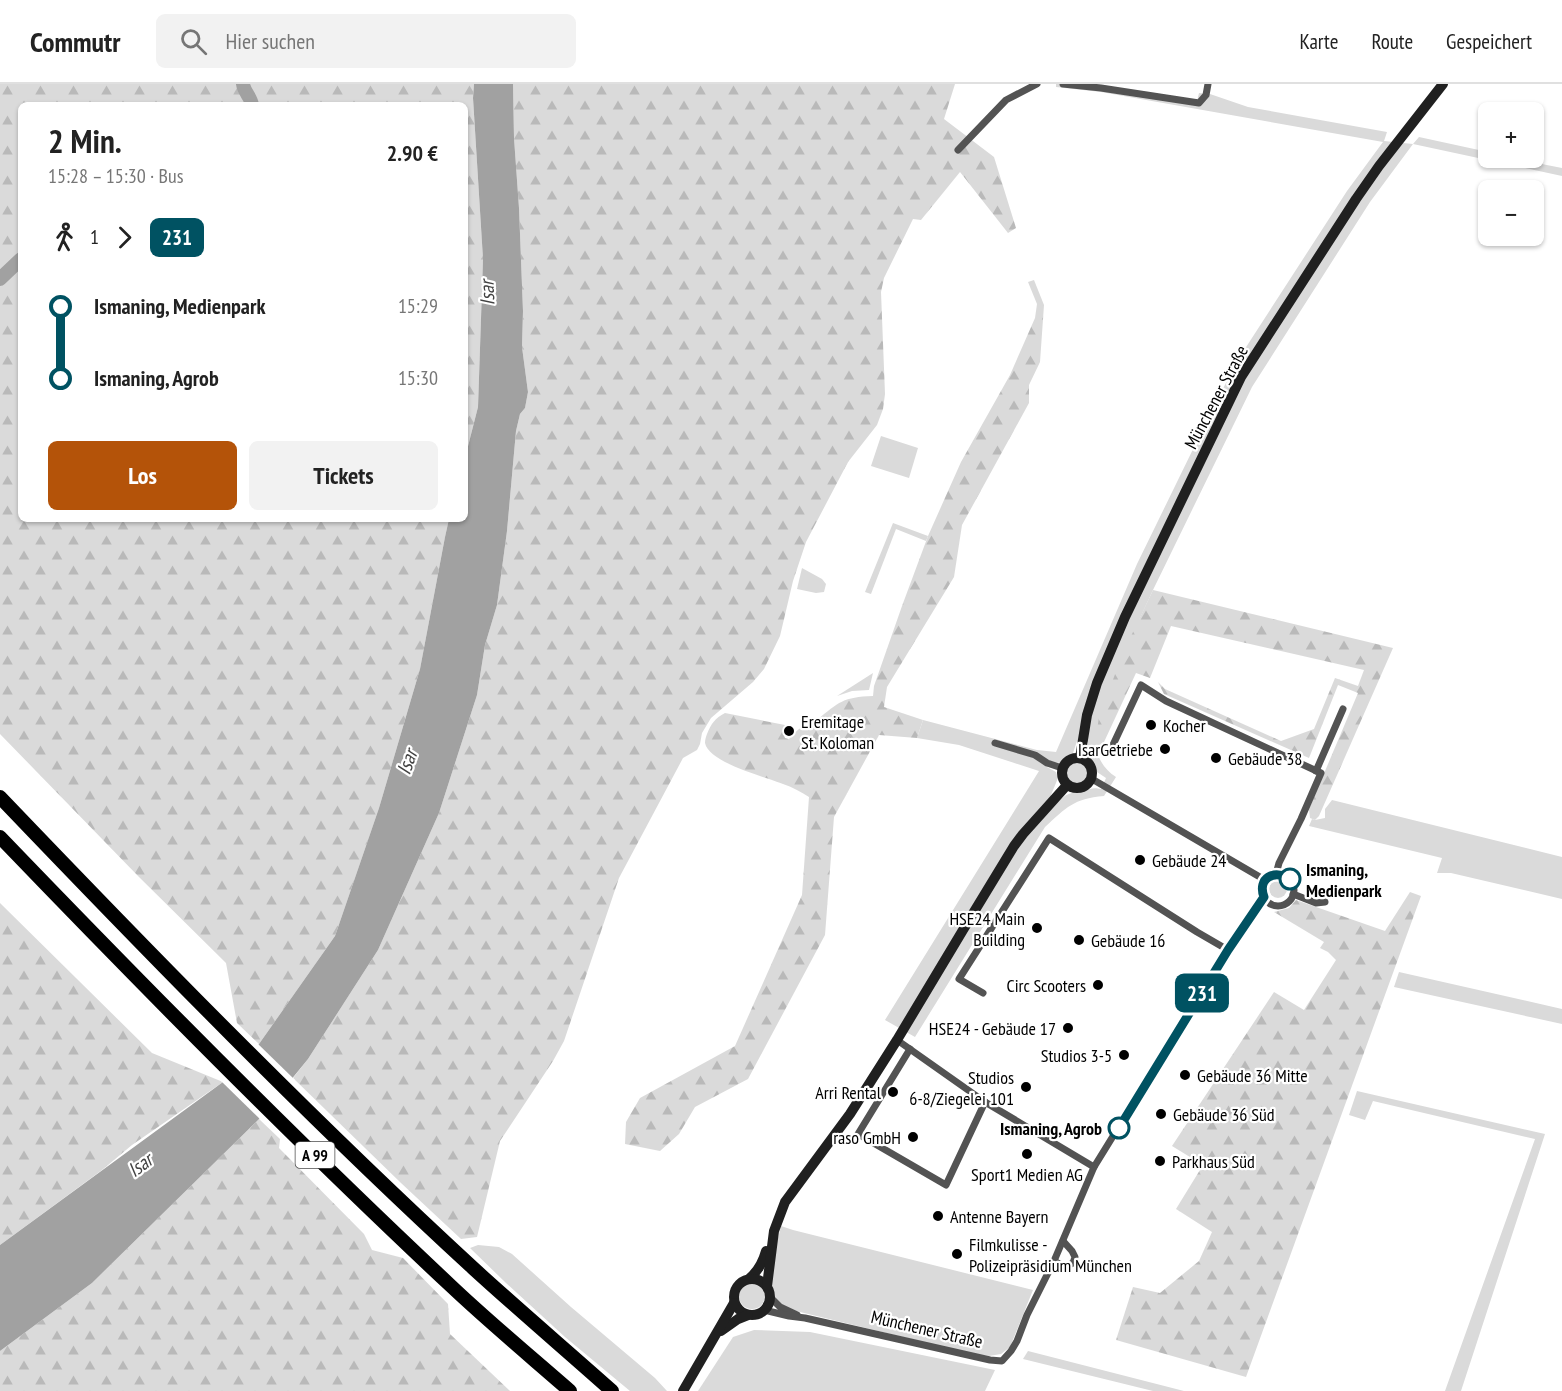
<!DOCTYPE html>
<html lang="de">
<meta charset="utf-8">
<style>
body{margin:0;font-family:"PT Sans Narrow",sans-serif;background:#f2f2f2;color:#222;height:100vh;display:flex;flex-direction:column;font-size:22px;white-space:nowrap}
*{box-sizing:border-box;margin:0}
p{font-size:20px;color:#767676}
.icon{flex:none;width:33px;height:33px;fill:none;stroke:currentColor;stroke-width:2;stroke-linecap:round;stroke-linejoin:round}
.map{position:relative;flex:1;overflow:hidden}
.panel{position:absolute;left:18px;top:18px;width:450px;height:420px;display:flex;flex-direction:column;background:#fff;border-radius:9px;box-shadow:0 2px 4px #0004}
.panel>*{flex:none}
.badge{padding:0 12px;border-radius:9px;font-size:21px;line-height:39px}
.tools{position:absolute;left:1478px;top:18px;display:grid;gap:12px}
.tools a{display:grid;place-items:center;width:66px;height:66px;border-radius:9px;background:#fff;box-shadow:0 2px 4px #0004;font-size:30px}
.map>.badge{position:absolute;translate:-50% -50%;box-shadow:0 0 0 3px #fff}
.legs{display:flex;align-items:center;gap:9px;height:66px;padding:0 30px;font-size:20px}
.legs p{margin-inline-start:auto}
.head{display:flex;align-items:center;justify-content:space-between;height:102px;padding:0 30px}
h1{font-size:33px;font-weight:700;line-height:45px}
.cta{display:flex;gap:12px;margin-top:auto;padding:12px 30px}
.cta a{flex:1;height:69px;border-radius:9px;background:#b45309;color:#fff;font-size:24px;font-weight:700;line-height:69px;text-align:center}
.cta a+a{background:#f2f2f2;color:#222}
ul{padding:0 30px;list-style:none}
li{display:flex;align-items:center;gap:21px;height:72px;font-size:22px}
li i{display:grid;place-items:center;width:9px;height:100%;margin:0 8px;background:currentColor}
li i::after{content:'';width:15px;height:15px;margin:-8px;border:4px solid;border-radius:50%;background:#fff}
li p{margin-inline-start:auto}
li:first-child i{background:linear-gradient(#0000 50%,currentColor 0)}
li:last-child i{background:linear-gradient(currentColor 50%,#0000 0)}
header{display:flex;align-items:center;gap:36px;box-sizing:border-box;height:84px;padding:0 30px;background:#fff;border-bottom:2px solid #e0e0e0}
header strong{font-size:28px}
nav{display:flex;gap:33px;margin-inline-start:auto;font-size:21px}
.search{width:420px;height:54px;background:#f2f2f2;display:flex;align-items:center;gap:15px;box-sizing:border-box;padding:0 21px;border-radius:9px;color:#767676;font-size:22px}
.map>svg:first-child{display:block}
.green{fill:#dadada;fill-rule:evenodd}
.forest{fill:url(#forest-firs)}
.water{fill:#a1a1a1}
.pier{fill:#fff}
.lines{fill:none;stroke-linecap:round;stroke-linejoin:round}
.river{stroke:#a1a1a1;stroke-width:14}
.minor{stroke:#535353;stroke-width:7}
.secondary{stroke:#202020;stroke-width:10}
.motorway{stroke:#000;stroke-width:14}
.line-1-casing{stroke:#fff;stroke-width:14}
.line-1{stroke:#005262;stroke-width:9}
.poi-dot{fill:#000;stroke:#fff;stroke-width:2}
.stop-1-dot{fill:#fff;stroke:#005262;stroke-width:3}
.labels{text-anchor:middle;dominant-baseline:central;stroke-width:4.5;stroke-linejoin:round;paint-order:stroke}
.shield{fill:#fff;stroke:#4c4c4c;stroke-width:1.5}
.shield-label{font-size:16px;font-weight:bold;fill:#000}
.street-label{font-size:18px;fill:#000;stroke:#fff}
.poi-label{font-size:18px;fill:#000;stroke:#fff;text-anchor:start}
.stop-label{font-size:18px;font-weight:bold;fill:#000;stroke:#fff;text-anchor:start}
.water-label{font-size:20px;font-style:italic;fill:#424242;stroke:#fff}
</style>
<header>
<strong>Commutr</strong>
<div class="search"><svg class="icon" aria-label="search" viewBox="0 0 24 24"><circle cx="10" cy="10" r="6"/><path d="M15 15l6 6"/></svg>Hier suchen</div>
<nav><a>Karte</a><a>Route</a><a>Gespeichert</a></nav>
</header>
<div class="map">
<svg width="1562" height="1307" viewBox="0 0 1562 1307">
<defs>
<pattern id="forest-firs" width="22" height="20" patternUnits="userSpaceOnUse" patternTransform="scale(1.5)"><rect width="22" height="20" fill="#dadada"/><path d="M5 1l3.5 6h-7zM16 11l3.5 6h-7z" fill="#b9b9b9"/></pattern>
</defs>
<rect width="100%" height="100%" fill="#fff"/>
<g class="green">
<path d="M1056,0h39l102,17 2,-8 11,1 38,13 139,25 -3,9 29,3 6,-7 69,15v6h24l50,10v8l-149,-32 -43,58 -118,185 -99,203 -13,28 -42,137c4,10 9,16 18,22l-12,19c-31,3 -37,11 -59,31l-130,210 -30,-17 154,-249 -80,-26 -42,-7 6,-18 114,30 19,2 81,-188 80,-164 22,-42 108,-167 36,-49 -282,-50 -45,-5zM1077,657l11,1v14l7,10 2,6 9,6 -5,11c-8,-2 -11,0 -19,2 -13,3 -13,1 -23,10l-8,-6 7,-17 -2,-6 -9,-5 3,-6 10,2 5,-6 8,-4z"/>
<polygon points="881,352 918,364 909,394 871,382"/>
<polygon points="893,439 928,452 926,457 896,445 871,510 865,508"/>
<polygon points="802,484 822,495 826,500 824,508 816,509 797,505"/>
<polygon points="873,589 869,606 852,607 837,612"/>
<circle cx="1077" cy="689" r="11"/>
<polygon points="1332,716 1562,773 1562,815 1451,789 1437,789 1442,774 1309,742 1312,735 1315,736 1325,734 1325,725"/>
<circle cx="1278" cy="805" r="9"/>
<polygon points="1399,888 1562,925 1562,940 1394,903"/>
<polygon points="1357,1007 1545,1050 1461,1307 1445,1307 1535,1055 1373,1017 1365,1036 1349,1031"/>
<path d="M781,1142l12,4 240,60 -23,57 -9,7 -12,2 -16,-2 -177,-43c-4,-1 -10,-3 -14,-5 -21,-17 -6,-58 -1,-80z"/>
<polygon points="478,1161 499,1163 512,1170 571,1223 655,1294 667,1307 630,1307 565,1253 506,1199 470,1164"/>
<circle cx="752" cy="1212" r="13"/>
<polygon points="754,1246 810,1248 995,1286 985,1307 698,1307 733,1253"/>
<polygon points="1028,1267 1184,1307 1153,1307 1023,1275"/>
</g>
<g class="forest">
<polygon points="0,0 474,0 473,14 483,175 478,323 465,374 465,21 21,21 21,435 449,435 445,453 420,585 379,724 335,852 259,960 237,939 226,879 139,793 0,650"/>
<polygon points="513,0 955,0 944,35 994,73 1016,144 1008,149 960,88 921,136 913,135 884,194 881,208 885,310 883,325 877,341 848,378 806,458 793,497 780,552 764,585 753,598 711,634 702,649 700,660 697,666 683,674 619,794 564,957 553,977 500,1057 477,1153 461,1155 401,1099 293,994 308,975 378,866 439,729 477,611 485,561 497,521 507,447 516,347 520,330 525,324 528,308 522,263 523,227 519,124 514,54"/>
<path d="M1034,196l10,25 -4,57 -11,23v18l-67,122 -8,52 -67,110 -3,20 39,13 -6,18 -38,-3 -45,82 -9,118 -77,144 -53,28 -16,27 -19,17 -35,-7 1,-22 14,-24 95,-52 67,-151 7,-98c-8,-5 -17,-10 -26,-13 -17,-7 -74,-21 -78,-41 0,-4 1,-6 2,-9 4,-10 8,-16 18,-21l60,12 -2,7 2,6 4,1c3,-3 6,-7 10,-10 6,-3 12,-5 18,-9 22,-18 26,-23 56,-24l1,-10 28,-80 26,-70 33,-74 49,-87 25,-57 2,-14 -9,-22z"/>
<polygon points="1153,506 1393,564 1319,732 1315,736 1310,734 1309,725 1358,609 1338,601 1309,674 1164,610 1158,598 1165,605 1281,657 1314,645 1335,594 1358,602 1364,586 1171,542 1150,594 1136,589 1098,671 1095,660 1099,633 1123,569"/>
<polygon points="1410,808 1421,812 1246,1293 1116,1256 1133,1203 1160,1209 1199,1177 1212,1148 1176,1125 1203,1081 1172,1062 1274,908 1304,926 1336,876 1328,868 1320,864 1324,858 1274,828 1289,824 1296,816 1385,847"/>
<polygon points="0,819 152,969 223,998 132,1061 102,1086 0,1161"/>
<polygon points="259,1035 280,1055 279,1064 364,1150 372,1166 403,1174 448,1220 450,1250 510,1307 0,1307 0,1267 92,1199"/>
</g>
<polygon class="water" points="474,0 513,0 514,54 519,124 523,227 522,263 528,308 525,324 520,330 516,347 507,447 497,521 485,561 477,611 439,729 378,866 308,975 259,1035 92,1199 0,1267 0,1161 223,998 259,960 335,852 379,724 420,585 445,453 449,435 465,435 465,374 478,323 483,175 473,14"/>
<polygon class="pier" points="256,958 295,996 262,1037 220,996"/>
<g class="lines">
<g class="river">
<path d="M243,0c1,8 8,13 9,21"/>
<polyline points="0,195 21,175"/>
</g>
<g class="minor">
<polyline points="1063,0 1101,4 1199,19 1206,11 1208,0"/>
<polyline points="958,66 1006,16 1037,0"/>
<polyline points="995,659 1035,671 1047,679 1062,684"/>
<polyline points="1112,663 1141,601 1166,617 1321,689 1301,735 1279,779 1276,790"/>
<polyline points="1316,687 1343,625"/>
<polyline points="1092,695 1265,796"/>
<circle cx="1278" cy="806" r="16"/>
<polyline points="1293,810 1316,819 1325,818"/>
<polyline points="983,909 959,895 1049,754 1197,848 1228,866"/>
<polyline points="897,956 985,1018 1094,1083"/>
<polyline points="910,965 858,1050 946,1101 985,1018"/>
<path d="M1054,1177c7,4 11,7 19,2l2,-6 -3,-6 -9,-10"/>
<polyline points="770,1213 780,1223 797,1231"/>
<polyline points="764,1226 789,1232 805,1234 990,1276 1002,1277 1011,1267 1017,1257 1027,1231 1054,1177 1094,1083 1228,866 1264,813"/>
</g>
<g class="secondary">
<circle cx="1077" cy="689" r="15"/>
<polyline points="1080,674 1087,631 1097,599 1125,533 1241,293 1356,115 1379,82 1443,0"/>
<path d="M750,1194c9,-8 13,-16 16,-27"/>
<circle cx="752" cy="1213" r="18"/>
<polyline points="767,1202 774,1147 785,1118 850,1030 897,956 969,836 1014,762 1023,750 1067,701"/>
<polyline points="721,1247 738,1235 748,1231"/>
<polyline points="683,1307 734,1219"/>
</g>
<g class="motorway">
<path d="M0,713c154,161 309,320 473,471 46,42 93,82 139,123"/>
<path d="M0,753c147,153 296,304 451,449 38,36 79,70 119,105"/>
</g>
</g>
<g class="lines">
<defs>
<path id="line-1" d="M1119,1044l109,-178 36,-53c-7,-19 10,-28 26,-18"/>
</defs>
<use href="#line-1" class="line-1-casing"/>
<use href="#line-1" class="line-1"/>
</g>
<g class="poi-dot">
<circle cx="1151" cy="641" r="6"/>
<circle cx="789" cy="647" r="6"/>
<circle cx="1165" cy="665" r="6"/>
<circle cx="1216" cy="674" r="6"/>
<circle cx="1140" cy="776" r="6"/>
<circle cx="1037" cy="844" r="6"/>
<circle cx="1079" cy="856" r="6"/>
<circle cx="1098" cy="901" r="6"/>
<circle cx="1068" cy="944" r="6"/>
<circle cx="1124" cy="971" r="6"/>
<circle cx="1185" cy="991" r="6"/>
<circle cx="1026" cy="1003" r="6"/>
<circle cx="893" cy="1008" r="6"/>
<circle cx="1161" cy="1030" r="6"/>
<circle cx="913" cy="1053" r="6"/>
<circle cx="1027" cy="1070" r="6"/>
<circle cx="1160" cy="1077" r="6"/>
<circle cx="938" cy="1132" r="6"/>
<circle cx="957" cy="1170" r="6"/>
</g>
<g class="stop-1-dot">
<circle cx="1290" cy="795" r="10"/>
<circle cx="1119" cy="1044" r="10"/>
</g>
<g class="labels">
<rect class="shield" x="295.5" y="1058" width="39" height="26" rx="4.5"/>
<g class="shield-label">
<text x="315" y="1071">A 99</text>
</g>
<g class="street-label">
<text transform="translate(1216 313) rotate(-62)">Münchener Straße</text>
<text transform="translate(927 1245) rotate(13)">Münchener Straße</text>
</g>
<g class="poi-label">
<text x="801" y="637">Eremitage<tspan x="801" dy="21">St. Koloman</tspan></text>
<text x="1163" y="641">Kocher</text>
<text x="1153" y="665" text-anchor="end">IsarGetriebe</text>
<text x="1228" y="674">Gebäude 38</text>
<text x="1152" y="776">Gebäude 24</text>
<text x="1025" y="834" text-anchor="end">HSE24 Main<tspan x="1025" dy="21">Building</tspan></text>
<text x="1091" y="856">Gebäude 16</text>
<text x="1086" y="901" text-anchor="end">Circ Scooters</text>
<text x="1056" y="944" text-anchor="end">HSE24 - Gebäude 17</text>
<text x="1112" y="971" text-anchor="end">Studios 3-5</text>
<text x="1197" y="991">Gebäude 36 Mitte</text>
<text x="1014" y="993" text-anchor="end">Studios<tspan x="1014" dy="21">6-8/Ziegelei 101</tspan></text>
<text x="881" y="1008" text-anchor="end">Arri Rental</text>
<text x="1173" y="1030">Gebäude 36 Süd</text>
<text x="901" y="1053" text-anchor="end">raso GmbH</text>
<text x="1172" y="1077">Parkhaus Süd</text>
<text x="1027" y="1090" text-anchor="middle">Sport1 Medien AG</text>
<text x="950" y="1132">Antenne Bayern</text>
<text x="969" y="1160">Filmkulisse -<tspan x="969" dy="21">Polizeipräsidium München</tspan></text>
</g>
<g class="stop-label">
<text x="1306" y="785">Ismaning,<tspan x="1306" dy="21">Medienpark</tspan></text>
<text x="1102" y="1044" text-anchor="end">Ismaning, Agrob</text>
</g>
<g class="water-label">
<text transform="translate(487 209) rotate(-92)">Isar</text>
<text transform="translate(407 678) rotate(-71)">Isar</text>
<text transform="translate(140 1081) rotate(-37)">Isar</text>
</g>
</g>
</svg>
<div class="tools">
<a>+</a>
<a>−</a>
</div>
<b class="badge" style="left:1202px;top:909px;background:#005262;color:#fff">231</b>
<section class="panel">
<div class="head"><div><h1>2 Min.</h1><p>15:28 – 15:30 · Bus</p></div><b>2.90 €</b></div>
<div class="legs"><svg class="icon" aria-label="walk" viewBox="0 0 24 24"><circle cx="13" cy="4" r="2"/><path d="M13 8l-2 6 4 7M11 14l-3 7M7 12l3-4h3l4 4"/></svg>1<svg class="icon" aria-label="forward" viewBox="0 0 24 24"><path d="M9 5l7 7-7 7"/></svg><b class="badge" style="background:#005262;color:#fff">231</b></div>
<ul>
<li><i style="color:#005262"></i><b>Ismaning, Medienpark</b><p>15:29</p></li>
<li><i style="color:#005262"></i><b>Ismaning, Agrob</b><p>15:30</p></li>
</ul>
<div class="cta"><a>Los</a><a>Tickets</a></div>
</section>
</div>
